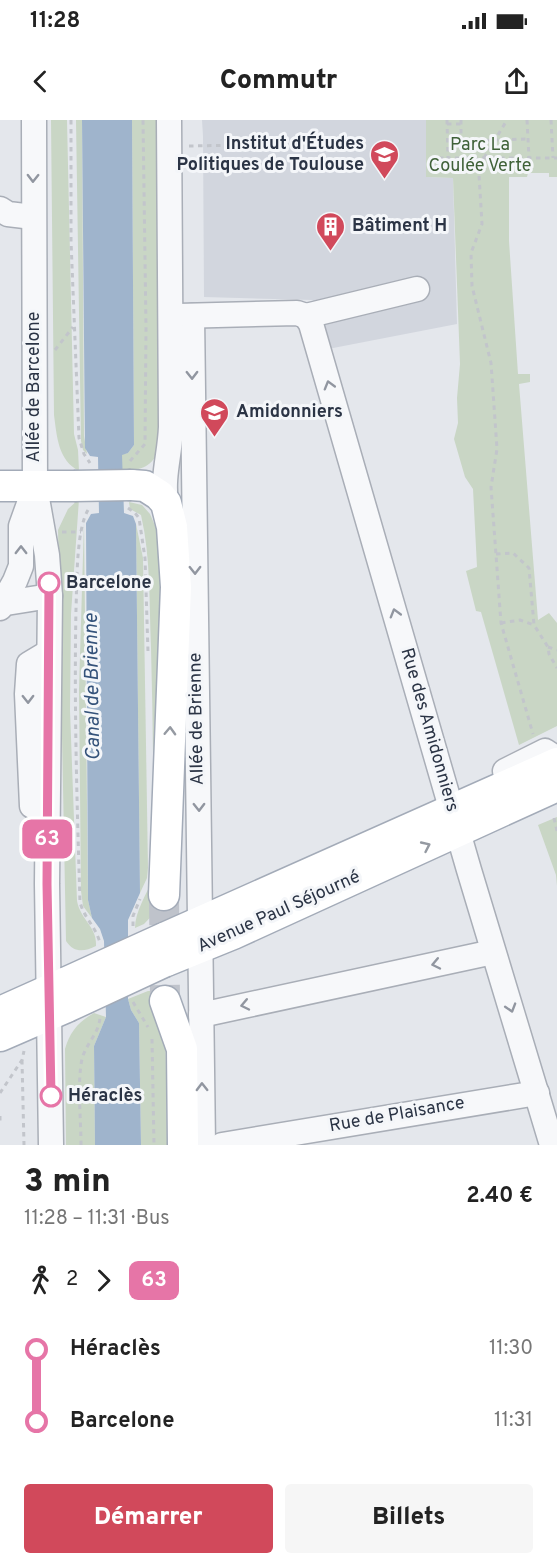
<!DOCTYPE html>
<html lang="fr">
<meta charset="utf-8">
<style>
body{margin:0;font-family:Overpass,sans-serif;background:#f6f6f6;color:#222;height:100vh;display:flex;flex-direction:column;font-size:22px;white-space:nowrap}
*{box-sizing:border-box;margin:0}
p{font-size:20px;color:#767676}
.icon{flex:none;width:33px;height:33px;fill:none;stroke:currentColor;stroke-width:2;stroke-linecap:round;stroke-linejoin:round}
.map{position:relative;height:1025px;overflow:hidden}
.drawer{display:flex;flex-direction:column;background:#fff;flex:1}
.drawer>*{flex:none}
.badge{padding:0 12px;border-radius:9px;font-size:21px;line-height:39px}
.map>.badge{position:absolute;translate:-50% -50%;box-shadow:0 0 0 3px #fff}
.legs{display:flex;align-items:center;gap:9px;height:66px;padding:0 24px;font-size:20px}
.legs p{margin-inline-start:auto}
.head{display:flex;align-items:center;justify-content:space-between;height:102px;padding:0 24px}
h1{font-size:33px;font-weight:800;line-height:45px}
.primary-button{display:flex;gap:12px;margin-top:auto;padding:12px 24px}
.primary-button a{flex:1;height:69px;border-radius:6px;background:#d1495b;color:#fff;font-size:24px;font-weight:800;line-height:69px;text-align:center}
.primary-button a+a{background:#f6f6f6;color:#222}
ul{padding:0 24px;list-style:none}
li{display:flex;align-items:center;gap:21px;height:72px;font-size:22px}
li i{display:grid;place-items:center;width:9px;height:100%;margin:0 8px;background:currentColor}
li i::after{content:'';width:15px;height:15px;margin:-8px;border:4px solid;border-radius:50%;background:#fff}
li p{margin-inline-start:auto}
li:first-child i{background:linear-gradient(#0000 50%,currentColor 0)}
li:last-child i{background:linear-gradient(currentColor 50%,#0000 0)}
.status{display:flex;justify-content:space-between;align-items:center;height:42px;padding:0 30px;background:#fff;direction:ltr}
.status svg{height:16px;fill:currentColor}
header{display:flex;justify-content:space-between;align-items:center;height:78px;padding:0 24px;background:#fff;font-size:27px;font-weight:800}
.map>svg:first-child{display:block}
.built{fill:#d2d6de}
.green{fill:#c9d6c5}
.water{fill:#9fb4cc}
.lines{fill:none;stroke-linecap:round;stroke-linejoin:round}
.major-tunnel{stroke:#bfc3cb;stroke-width:30;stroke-dasharray:30 15;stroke-linecap:butt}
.minor-casing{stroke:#a9aeb7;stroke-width:27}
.major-casing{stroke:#a3abb8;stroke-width:33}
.path{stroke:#c2c5cb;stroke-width:3;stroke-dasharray:4.5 4.5;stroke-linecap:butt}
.minor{stroke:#f7f8fa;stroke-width:24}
.major{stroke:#fff;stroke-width:30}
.major-bridge-casing{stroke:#a3abb8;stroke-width:33;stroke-linecap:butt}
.major-bridge{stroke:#fff;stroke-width:30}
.oneway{stroke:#9196a0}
.oneway2{stroke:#959aa2}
.line-1-casing{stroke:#fff;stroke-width:14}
.line-1{stroke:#e675a7;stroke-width:9}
.stop-1-dot{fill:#fff;stroke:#e675a7;stroke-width:3}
.labels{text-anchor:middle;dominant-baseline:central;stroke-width:6;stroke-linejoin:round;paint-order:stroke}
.poi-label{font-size:18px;font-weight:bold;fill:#2b3445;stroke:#f4f6f9;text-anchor:start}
.park-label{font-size:18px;fill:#3f6138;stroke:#f4f6f9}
.street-label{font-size:18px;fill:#2b3445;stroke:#f4f6f9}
.stop-label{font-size:18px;font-weight:bold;fill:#2b3445;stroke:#f4f6f9;text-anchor:start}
.water-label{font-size:20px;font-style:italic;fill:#34527a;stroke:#f4f6f9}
</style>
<div class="status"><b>11:28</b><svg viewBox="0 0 49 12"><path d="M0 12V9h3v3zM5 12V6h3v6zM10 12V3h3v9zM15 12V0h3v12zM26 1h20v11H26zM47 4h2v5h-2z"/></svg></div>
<header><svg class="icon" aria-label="back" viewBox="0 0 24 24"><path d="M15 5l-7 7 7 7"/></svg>Commutr<svg class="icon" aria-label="share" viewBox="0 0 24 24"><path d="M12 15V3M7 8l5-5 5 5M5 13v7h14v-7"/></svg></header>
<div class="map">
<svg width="557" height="1025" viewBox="0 0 557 1025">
<rect width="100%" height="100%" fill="#e4e7ec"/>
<polygon class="built" points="202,0 426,0 426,57 453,58 457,204 328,229 313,180 204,177 203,16"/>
<g class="green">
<path d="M51,0h16l7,314 4,16 1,21c-21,-11 -22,-34 -25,-56z"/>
<polygon points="76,0 82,0 84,316 87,334 83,330 81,321"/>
<path d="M132,0h28l-2,331c-7,17 -19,20 -36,19v-16l6,-1 6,-8z"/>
<polygon points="426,0 557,0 557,57 549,57 549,53 528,53 527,57 509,57 509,121 518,254 530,254 530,262 519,264 538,500 549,493 557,503 557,606 519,625 481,492 476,491 466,451 477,447 473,369 465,357 454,319 458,303 457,278 460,244 453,58 426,57"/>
<path d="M79,379l-8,115 -1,96 7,191c4,20 20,25 19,45 -12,6 -22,7 -30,-5l-8,-411 10,-21z"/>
<path d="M129,382l13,3 8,9 6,14 8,68 -5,312 -15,16 -9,4c0,-17 12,-34 18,-50 1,-76 0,-153 -2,-230 -2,-44 0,-90 -10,-133l-11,-6z"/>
<polygon points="84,402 88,780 92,798 83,786 81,771 79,569"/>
<polygon points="136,404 143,438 148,748 147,758 140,773"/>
<polygon points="557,697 557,766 556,755 538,705"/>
<polygon points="148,871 154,871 165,881 167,1025 141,1025 139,903 131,890 128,879"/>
<path d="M94,893l12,4 -12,29 1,99h-29l-1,-96c5,-17 13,-27 29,-36z"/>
</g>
<polygon class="water" points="82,0 132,0 134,325 128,333 122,335 124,393 133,396 136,404 140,773 128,800 128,879 131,890 139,903 141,1025 95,1025 94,926 106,897 104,821 100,809 92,798 88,780 86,403 91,394 99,393 98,337 90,336 85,328"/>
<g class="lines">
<polyline class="major-tunnel" points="164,775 165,881"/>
<defs>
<g id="minor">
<polyline points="34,0 35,367 47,435 50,476 47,764 51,1025"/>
<polyline points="0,89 8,94 33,97"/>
<polyline points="178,196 297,193 306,196"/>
<polyline points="192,196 203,1025"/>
<polyline points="306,196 311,204 469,750 552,1025"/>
<polyline points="306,196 417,169"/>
<path d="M166,383c-4,-27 4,-49 5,-76l-2,-307"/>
<polyline points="0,484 50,476"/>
<polyline points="0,488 15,461 21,446 21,406 35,367"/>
<polyline points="505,651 545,631 557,639"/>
<polyline points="32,686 27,574 29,544 49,532"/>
<polyline points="201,895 493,832"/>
<polyline points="222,1025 537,973"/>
</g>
<g id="major">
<polyline points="131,365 145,366 159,375 166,383 172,407 176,467 164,775"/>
<polyline points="0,366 74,366"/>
<polyline points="164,818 557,643"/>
<polyline points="164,842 233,814 557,666"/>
<polyline points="165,881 182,929 183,1025"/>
<polyline points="0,892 67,862"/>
<polyline points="0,916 67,887"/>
</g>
</defs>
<use href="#minor" class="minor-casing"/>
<use href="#major" class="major-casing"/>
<g class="path">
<polyline points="71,0 71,121 79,318 84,334 90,343"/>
<polyline points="447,0 448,38 557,38"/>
<polyline points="461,0 461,21 528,19"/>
<polyline points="527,0 529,38"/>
<polyline points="551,0 553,38"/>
<polyline points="447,4 461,4"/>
<polyline points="189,26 241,25"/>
<polyline points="430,38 448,38"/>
<polyline points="478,38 482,104 471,133 472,166 491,243 497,329 491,367 501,503 533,614"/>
<polyline points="484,38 507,0"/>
<polyline points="55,230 73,207"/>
<polyline points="130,341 145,324 146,208 143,0"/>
<polyline points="128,388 135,393 139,398 145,438 148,532"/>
<path d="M88,390c-12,20 -11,74 -12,99 -2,98 1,195 4,293 4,16 16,25 20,41"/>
<polyline points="62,412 81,412"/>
<polyline points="496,434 513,433 529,448 534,505 548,527 549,534 557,548"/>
<polyline points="501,503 520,500 534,505"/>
<polyline points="548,527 557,530"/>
<polyline points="554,698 557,711"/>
<polyline points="133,806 133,796 140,779"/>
<polyline points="133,882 148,907"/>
<polyline points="152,919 154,1025"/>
<polyline points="22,940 24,1025"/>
<polyline points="0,973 22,940 24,931"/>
<polyline points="0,996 0,1004"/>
<path d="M81,1025c0,-25 -4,-63 1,-86 4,-16 18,-26 18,-43"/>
</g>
<use href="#minor" class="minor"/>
<use href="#major" class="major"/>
<defs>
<g id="major-bridge">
<polyline points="74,366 131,365"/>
<polyline points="67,862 164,818"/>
<polyline points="67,887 164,842"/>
</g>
</defs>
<use href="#major-bridge" class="major-bridge-casing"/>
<use href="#major-bridge" class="major-bridge"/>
</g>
<defs><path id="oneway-chevron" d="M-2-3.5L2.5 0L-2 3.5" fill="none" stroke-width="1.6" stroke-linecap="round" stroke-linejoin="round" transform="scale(1.5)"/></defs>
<g class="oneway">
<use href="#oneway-chevron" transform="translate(33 58) rotate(91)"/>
<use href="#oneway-chevron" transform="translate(192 255) rotate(89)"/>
<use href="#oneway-chevron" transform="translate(329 265) rotate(-106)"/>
<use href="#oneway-chevron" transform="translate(21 430) rotate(-90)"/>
<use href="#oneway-chevron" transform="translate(195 450) rotate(89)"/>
<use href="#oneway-chevron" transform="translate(395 493) rotate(-106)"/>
<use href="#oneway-chevron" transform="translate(28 579) rotate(89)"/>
<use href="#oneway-chevron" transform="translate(199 687) rotate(89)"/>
<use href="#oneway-chevron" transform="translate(436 844) rotate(168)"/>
<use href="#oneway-chevron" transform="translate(245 885) rotate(168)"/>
<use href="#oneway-chevron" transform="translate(511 888) rotate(73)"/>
<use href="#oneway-chevron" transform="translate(202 967) rotate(-91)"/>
</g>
<g class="oneway2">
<use href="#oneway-chevron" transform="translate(170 611) rotate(-88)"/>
<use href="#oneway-chevron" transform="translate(426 726) rotate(-25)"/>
</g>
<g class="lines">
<defs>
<polyline id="line-1" points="49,463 47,764 51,976"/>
</defs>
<use href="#line-1" class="line-1-casing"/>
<use href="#line-1" class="line-1"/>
</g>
<defs>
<symbol id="university-pin" viewBox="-11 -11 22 30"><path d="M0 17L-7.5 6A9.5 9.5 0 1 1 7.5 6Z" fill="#d1495b" stroke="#f4f6f9"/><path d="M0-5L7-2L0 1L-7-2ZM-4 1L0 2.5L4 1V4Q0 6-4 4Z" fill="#fff"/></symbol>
<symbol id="building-pin" viewBox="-11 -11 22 30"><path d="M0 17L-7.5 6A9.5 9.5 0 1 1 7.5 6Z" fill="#d1495b" stroke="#f4f6f9"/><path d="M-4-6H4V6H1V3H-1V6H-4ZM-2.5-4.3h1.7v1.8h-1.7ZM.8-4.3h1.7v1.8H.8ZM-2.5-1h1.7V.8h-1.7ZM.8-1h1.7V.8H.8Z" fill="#fff"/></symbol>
<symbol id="school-pin" viewBox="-11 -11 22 30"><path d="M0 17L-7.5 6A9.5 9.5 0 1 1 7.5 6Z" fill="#d1495b" stroke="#f4f6f9"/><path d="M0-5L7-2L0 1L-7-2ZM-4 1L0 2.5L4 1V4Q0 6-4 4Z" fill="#fff"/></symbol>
</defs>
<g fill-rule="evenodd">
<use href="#university-pin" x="368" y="18" width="33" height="45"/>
<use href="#building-pin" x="314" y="90" width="33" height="45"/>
<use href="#school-pin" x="198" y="276" width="33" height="45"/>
</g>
<g class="stop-1-dot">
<circle cx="49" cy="463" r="10"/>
<circle cx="51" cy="976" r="10"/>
</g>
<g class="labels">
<g class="poi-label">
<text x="364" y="24" text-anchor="end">Institut d'Études<tspan x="364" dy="21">Politiques de Toulouse</tspan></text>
<text x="352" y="106">Bâtiment H</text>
<text x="236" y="292">Amidonniers</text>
</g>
<g class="park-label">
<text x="480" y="25">Parc La<tspan x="480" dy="21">Coulée Verte</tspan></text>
</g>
<g class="street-label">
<text transform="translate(34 267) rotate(-90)">Allée de Barcelone</text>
<text transform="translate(197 599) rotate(-91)">Allée de Brienne</text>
<text transform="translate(429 610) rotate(74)">Rue des Amidonniers</text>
<text transform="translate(279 792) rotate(-24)">Avenue Paul Séjourné</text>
<text transform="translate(397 995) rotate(-10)">Rue de Plaisance</text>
</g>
<g class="stop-label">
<text x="66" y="463">Barcelone</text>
<text x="68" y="976">Héraclès</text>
</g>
<g class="water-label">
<text transform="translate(93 567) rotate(-91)">Canal de Brienne</text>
</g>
</g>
</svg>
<b class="badge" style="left:47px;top:719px;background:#e675a7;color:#fff">63</b>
</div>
<section class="drawer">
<div class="head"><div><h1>3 min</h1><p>11:28 – 11:31 · Bus</p></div><b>2.40 €</b></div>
<div class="legs"><svg class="icon" aria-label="walk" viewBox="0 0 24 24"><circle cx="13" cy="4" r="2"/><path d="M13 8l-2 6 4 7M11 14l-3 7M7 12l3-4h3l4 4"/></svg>2<svg class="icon" aria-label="forward" viewBox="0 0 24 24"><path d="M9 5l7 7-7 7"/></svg><b class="badge" style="background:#e675a7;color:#fff">63</b></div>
<ul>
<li><i style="color:#e675a7"></i><b>Héraclès</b><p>11:30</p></li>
<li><i style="color:#e675a7"></i><b>Barcelone</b><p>11:31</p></li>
</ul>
<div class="primary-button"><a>Démarrer</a><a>Billets</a></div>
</section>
